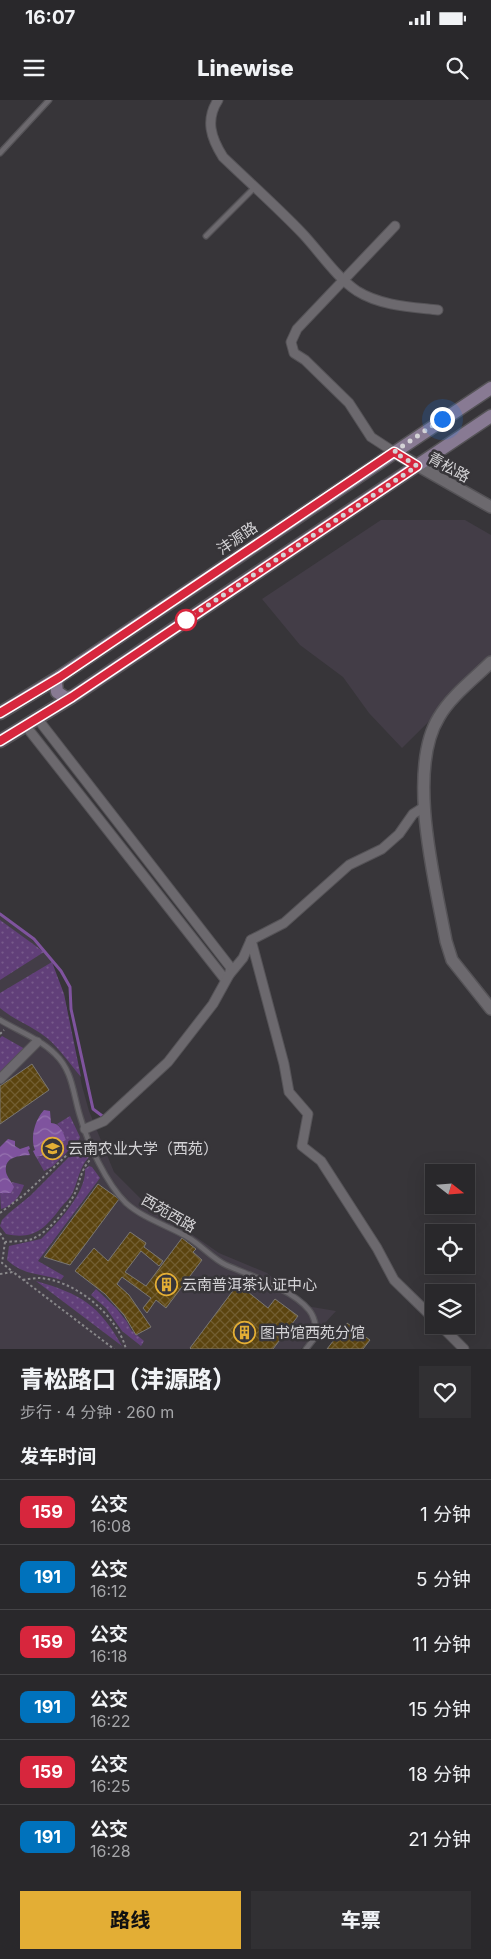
<!DOCTYPE html>
<html lang="zh">
<meta charset="utf-8">
<style>
body{margin:0;font-family:Inter,"Noto Sans SC",sans-serif;background:#313033;color:#f1f3f6;height:100vh;display:flex;flex-direction:column;font-size:19px;white-space:nowrap}
*{box-sizing:border-box;margin:0}
p{font-size:16px;color:#a5a6a9}
.icon{flex:none;width:28px;height:28px;fill:none;stroke:currentColor;stroke-width:2;stroke-linecap:round;stroke-linejoin:round}
.map{position:relative;height:1249px;overflow:hidden}
.sheet{display:flex;flex-direction:column;background:#29282b;flex:1}
.sheet>*{flex:none}
.badge{padding:0 10px;border-radius:8px;font-size:18px;line-height:32px}
.needle{width:32px;rotate:107deg}
.buttons{position:absolute;left:425px;top:1064px;display:grid;gap:10px}
.buttons a{display:grid;place-items:center;width:50px;height:50px;border-radius:0px;background:#29282b;box-shadow:0 5px 20px #0002,0 0 0 1px #454447;font-size:25px}
.you{position:absolute;width:25px;height:25px;margin:-12px;border:4px solid #fff;border-radius:50%;background:#1a73e8;box-shadow:0 0 0 8px #1a73e833}
.map>.badge{position:absolute;translate:-50% -50%;box-shadow:0 0 0 2px #fff}
h2{padding:0 20px;font-size:19px;line-height:45px}
.round{display:grid;place-items:center;flex:none;width:52px;height:52px;border-radius:0px;background:#313033}
.head{display:flex;align-items:center;justify-content:space-between;height:85px;padding:0 20px}
h1{font-size:24px;font-weight:800;line-height:38px}
.cta{display:flex;gap:10px;margin-top:auto;padding:10px 20px}
.cta a{flex:1;height:58px;border-radius:0px;background:#e3ae35;color:#111;font-size:20px;font-weight:800;line-height:58px;text-align:center}
.cta a+a{background:#313033;color:#f1f3f6}
ul{padding:0;list-style:none}
li{display:flex;align-items:center;gap:15px;height:65px;padding:0 20px;border-top:1px solid #454447}
li div{flex:1}
li b{display:block;font-size:19px}
li em{font-style:normal}
li .badge{min-width:55px;font-weight:700;text-align:center}
.status{display:flex;justify-content:space-between;align-items:center;height:35px;padding:0 25px;background:#29282b;direction:ltr}
.status svg{height:14px;fill:currentColor}
header{display:flex;justify-content:space-between;align-items:center;height:65px;padding:0 20px;background:#29282b;font-size:22px;font-weight:800}
.map>svg:first-child{display:block}
.built{fill:#433d47}
.grass{fill:url(#grass-dots)}
.water{fill:url(#water-waves)}
.lines{fill:none;stroke-linecap:round;stroke-linejoin:round}
.stream{stroke:#7f539e;stroke-width:3}
.building{fill:url(#building-cross-hatch);stroke:#7a7772}
.service-casing{stroke:#555357;stroke-width:7}
.minor-casing{stroke:#555357;stroke-width:11}
.tertiary-casing{stroke:#555357;stroke-width:14}
.secondary-casing{stroke:#555357;stroke-width:15}
.path{stroke:#88878a;stroke-width:2;stroke-dasharray:2.5 2.5;stroke-linecap:butt}
.service{stroke:#6c696e;stroke-width:4.5}
.minor{stroke:#6c696e;stroke-width:9}
.tertiary{stroke:#6c696e;stroke-width:11}
.secondary{stroke:#887a93;stroke-width:12}
.line-casing{stroke:#fff;stroke-width:11}
.line{stroke:#d7263d;stroke-width:8}
.walk{stroke:#d4d3d6;stroke-width:5;stroke-dasharray:0 9}
.stop-dot{fill:#fff;stroke:#d7263d;stroke-width:2.5}
.labels{text-anchor:middle;dominant-baseline:central;stroke-width:5;stroke-linejoin:round;paint-order:stroke}
.street-label{font-size:15px;fill:#d4d3d6;stroke:#373539}
.poi-label{font-size:15px;fill:#d4d3d6;stroke:#373539;text-anchor:start}
</style>
<div class="status"><b>16:07</b><svg viewBox="0 0 49 12"><path d="M0 12V9h3v3zM5 12V6h3v6zM10 12V3h3v9zM15 12V0h3v12zM26 1h20v11H26zM47 4h2v5h-2z"/></svg></div>
<header><svg class="icon" aria-label="menu" viewBox="0 0 24 24"><path d="M4 6h16M4 12h16M4 18h16"/></svg>Linewise<svg class="icon" aria-label="search" viewBox="0 0 24 24"><circle cx="10" cy="10" r="6"/><path d="M15 15l6 6"/></svg></header>
<div class="map">
<svg width="491" height="1249" viewBox="0 0 491 1249">
<defs>
<pattern id="grass-dots" width="8" height="8" patternUnits="userSpaceOnUse" patternTransform="scale(1.25)"><rect width="8" height="8" fill="#613f79"/><path d="M2 2h.1M6 6h.1" fill="none" stroke="#775a8b" stroke-width="1.8" stroke-linecap="round"/></pattern>
<pattern id="water-waves" width="16" height="10" patternUnits="userSpaceOnUse" patternTransform="scale(1.25)"><rect width="16" height="10" fill="#7f539e"/><path d="M0 5q4-4 8 0t8 0" fill="none" stroke="#9673af"/></pattern>
<pattern id="building-cross-hatch" width="8" height="8" patternUnits="userSpaceOnUse" patternTransform="scale(1.25)"><rect width="8" height="8" fill="#5b440f"/><path d="M0 0l8 8M0 8l8-8" fill="none" stroke="#725e31"/></pattern>
</defs>
<rect width="100%" height="100%" fill="#373539"/>
<g class="built">
<polygon points="381,420 465,420 491,435 491,560 402,648 369,613 343,577 300,545 262,499"/>
<polygon points="0,812 45,851 50,859 64,894 82,986 89,1011 114,1072 141,1099 219,1153 267,1173 306,1206 336,1211 301,1249 0,1249"/>
</g>
<g class="grass">
<polygon points="0,820 44,852 0,880"/>
<path d="M52,862l12,32 17,83c-11,-13 -21,-28 -34,-39 -15,-12 -33,-18 -47,-30v-15z"/>
<polygon points="2,936 25,949 0,973 0,938"/>
<polygon points="70,1016 80,1037 79,1040 53,1066 44,1071 36,1057 46,1056 57,1044 66,1040 60,1027 57,1024"/>
<path d="M84,1042l8,12c-12,10 -13,24 -19,38 -3,7 -10,12 -14,18 -15,20 -27,30 -53,24l-6,-8 2,-6 7,-7 21,-17z"/>
<path d="M89,1066l3,1 8,11 -62,83 26,15 -3,4c-21,-7 -37,-4 -54,-20l2,-14 32,-7 5,-5c15,-14 41,-44 39,-65z"/>
<path d="M12,1082l12,3c-3,10 -12,22 -23,24l-1,-16h11l2,-6z"/>
<path d="M36,1181c45,13 63,24 86,65z"/>
<polygon points="96,1189 116,1208 127,1222 131,1230 144,1241 141,1246 122,1231 106,1208 91,1195"/>
</g>
<g class="water">
<path d="M44,1010l6,1 1,12c9,0 12,9 15,17l-9,4 -6,10 -15,3 -3,-6 2,-1c-5,-13 0,-30 9,-40z"/>
<path d="M8,1039l7,2v5l5,3 9,-3 1,3 -2,1 2,5c-11,1 -26,1 -24,17 1,5 6,10 8,15l-3,6h-11v-46z"/>
</g>
<g class="lines">
<polyline class="stream" points="0,814 34,839 61,871 70,887 71,909 93,1009 105,1018"/>
</g>
<g class="building">
<polygon points="32,964 49,990 0,1024 0,986"/>
<polygon points="98,1084 119,1099 70,1165 44,1157"/>
<polygon points="130,1132 146,1143 144,1147 163,1161 159,1166 141,1151 125,1172 146,1186 182,1138 196,1149 193,1152 202,1160 166,1208 156,1200 147,1213 143,1208 151,1198 122,1177 117,1184 129,1195 151,1227 136,1235 124,1215 105,1194 75,1171 94,1148 108,1161"/>
<polygon points="238,1184 268,1208 275,1199 298,1216 273,1249 191,1249 190,1248"/>
<polygon points="347,1223 370,1240 363,1249 327,1249"/>
</g>
<g class="lines">
<defs>
<g id="service">
<polyline points="0,53 49,0"/>
<polyline points="206,136 255,87"/>
<path d="M0,920c18,11 40,19 55,34 18,17 18,40 25,62 8,28 26,67 46,87 18,16 43,23 63,35 13,8 24,21 37,27 25,11 66,24 83,45 6,7 7,17 8,25l-11,14"/>
</g>
<g id="minor">
<path d="M218,0c-13,20 -7,38 5,57 26,25 54,50 79,76 18,19 34,44 55,58 24,15 55,16 81,19"/>
<polyline points="394,352 371,337 349,303 305,260 294,253 291,242 297,229 395,126"/>
<polyline points="25,625 224,878 229,875 231,868 37,618"/>
<polyline points="424,707 413,714 399,734 382,749 349,765 284,823 251,840 284,964 289,992 308,1014 302,1046 321,1061 377,1148 394,1180 434,1219"/>
<polyline points="0,979 37,942"/>
<polyline points="85,1029 104,1021 168,962 213,904 229,875 243,858 251,840"/>
<polyline points="440,1225 464,1249"/>
</g>
<g id="tertiary">
<polyline points="394,352 491,407"/>
<path d="M491,562c-17,17 -40,34 -52,55 -33,53 -4,165 7,224l6,19 39,49"/>
</g>
<g id="secondary">
<polyline points="59,577 56,582 57,592 66,598 72,597"/>
<polyline points="0,613 59,577 491,288"/>
<polyline points="0,641 72,597 491,316"/>
</g>
</defs>
<use href="#service" class="service-casing"/>
<use href="#minor" class="minor-casing"/>
<use href="#tertiary" class="tertiary-casing"/>
<use href="#secondary" class="secondary-casing"/>
<g class="path">
<polyline points="0,934 4,930"/>
<polyline points="0,1113 25,1094 82,1041"/>
<path d="M0,1133l5,9c8,-1 19,0 27,-3 16,-6 37,-32 44,-48 4,-11 6,-23 14,-31"/>
<polyline points="5,1142 2,1163 13,1172"/>
<polyline points="0,1174 13,1172 114,1249"/>
<path d="M23,1180c5,-1 11,-2 16,-2 36,2 78,37 87,71"/>
</g>
<use href="#service" class="service"/>
<use href="#minor" class="minor"/>
<use href="#tertiary" class="tertiary"/>
<use href="#secondary" class="secondary"/>
</g>
<g class="lines">
<defs>
<polyline id="line" points="0,613 60,577 394,352 417,366 72,597 0,641"/>
</defs>
<use href="#line" class="line-casing"/>
<use href="#line" class="line"/>
<polyline class="walk" points="186,520 417,366 394,352 442,319"/>
</g>
<defs>
<symbol id="university-ring" viewBox="-11 -11 22 22"><circle r="9.5" fill="#373539" stroke="#e3ae35" stroke-width="1.5"/><path d="M0-5L7-2L0 1L-7-2ZM-4 1L0 2.5L4 1V4Q0 6-4 4Z" fill="#e3ae35"/></symbol>
<symbol id="building-ring" viewBox="-11 -11 22 22"><circle r="9.5" fill="#373539" stroke="#e3ae35" stroke-width="1.5"/><path d="M-4-6H4V6H1V3H-1V6H-4ZM-2.5-4.3h1.7v1.8h-1.7ZM.8-4.3h1.7v1.8H.8ZM-2.5-1h1.7V.8h-1.7ZM.8-1h1.7V.8H.8Z" fill="#e3ae35"/></symbol>
</defs>
<g fill-rule="evenodd">
<use href="#university-ring" x="40" y="1036" width="25" height="25"/>
<use href="#building-ring" x="154" y="1172" width="25" height="25"/>
<use href="#building-ring" x="232" y="1220" width="25" height="25"/>
</g>
<circle class="stop-dot" cx="186" cy="520" r="10"/>
<g class="labels">
<g class="street-label">
<text transform="translate(449 367) rotate(29)">青松路</text>
<text transform="translate(237 438) rotate(-34)">沣源路</text>
<text transform="translate(169 1113) rotate(30)">西苑西路</text>
</g>
<g class="poi-label">
<text x="68" y="1048">云南农业大学（西苑）</text>
<text x="182" y="1184">云南普洱茶认证中心</text>
<text x="260" y="1232">图书馆西苑分馆</text>
</g>
</g>
</svg>
<div class="buttons">
<a><svg class="needle" viewBox="-14 -14 28 28"><path d="M0-13l5 13h-10z" fill="#e53935"/><path d="M0 13l5-13h-10z" fill="#a5a6a9"/></svg></a>
<a><svg class="icon" aria-label="locate" viewBox="0 0 24 24"><circle cx="12" cy="12" r="6"/><path d="M12 2v4M12 18v4M2 12h4M18 12h4"/></svg></a>
<a><svg class="icon" aria-label="layers" viewBox="0 0 24 24"><path d="M12 4l9 5-9 5-9-5zM3 14l9 5 9-5"/></svg></a>
</div>
<div class="you" style="left:442px;top:319px"></div>
</div>
<section class="sheet">
<div class="head"><div><h1>青松路口（沣源路）</h1><p>步行 · 4 分钟 · 260 m</p></div><a class="round"><svg class="icon" aria-label="heart" viewBox="0 0 24 24"><path d="M12 20l-8-8c-3-5 5-10 8-4 3-6 11-1 8 4z"/></svg></a></div>
<h2>发车时间</h2>
<ul>
<li><span class="badge" style="background:#d7263d;color:#fff">159</span><div><b>公交</b><p>16:08</p></div><em>1 分钟</em></li>
<li><span class="badge" style="background:#0072bc;color:#fff">191</span><div><b>公交</b><p>16:12</p></div><em>5 分钟</em></li>
<li><span class="badge" style="background:#d7263d;color:#fff">159</span><div><b>公交</b><p>16:18</p></div><em>11 分钟</em></li>
<li><span class="badge" style="background:#0072bc;color:#fff">191</span><div><b>公交</b><p>16:22</p></div><em>15 分钟</em></li>
<li><span class="badge" style="background:#d7263d;color:#fff">159</span><div><b>公交</b><p>16:25</p></div><em>18 分钟</em></li>
<li><span class="badge" style="background:#0072bc;color:#fff">191</span><div><b>公交</b><p>16:28</p></div><em>21 分钟</em></li>
</ul>
<div class="cta"><a>路线</a><a>车票</a></div>
</section>
